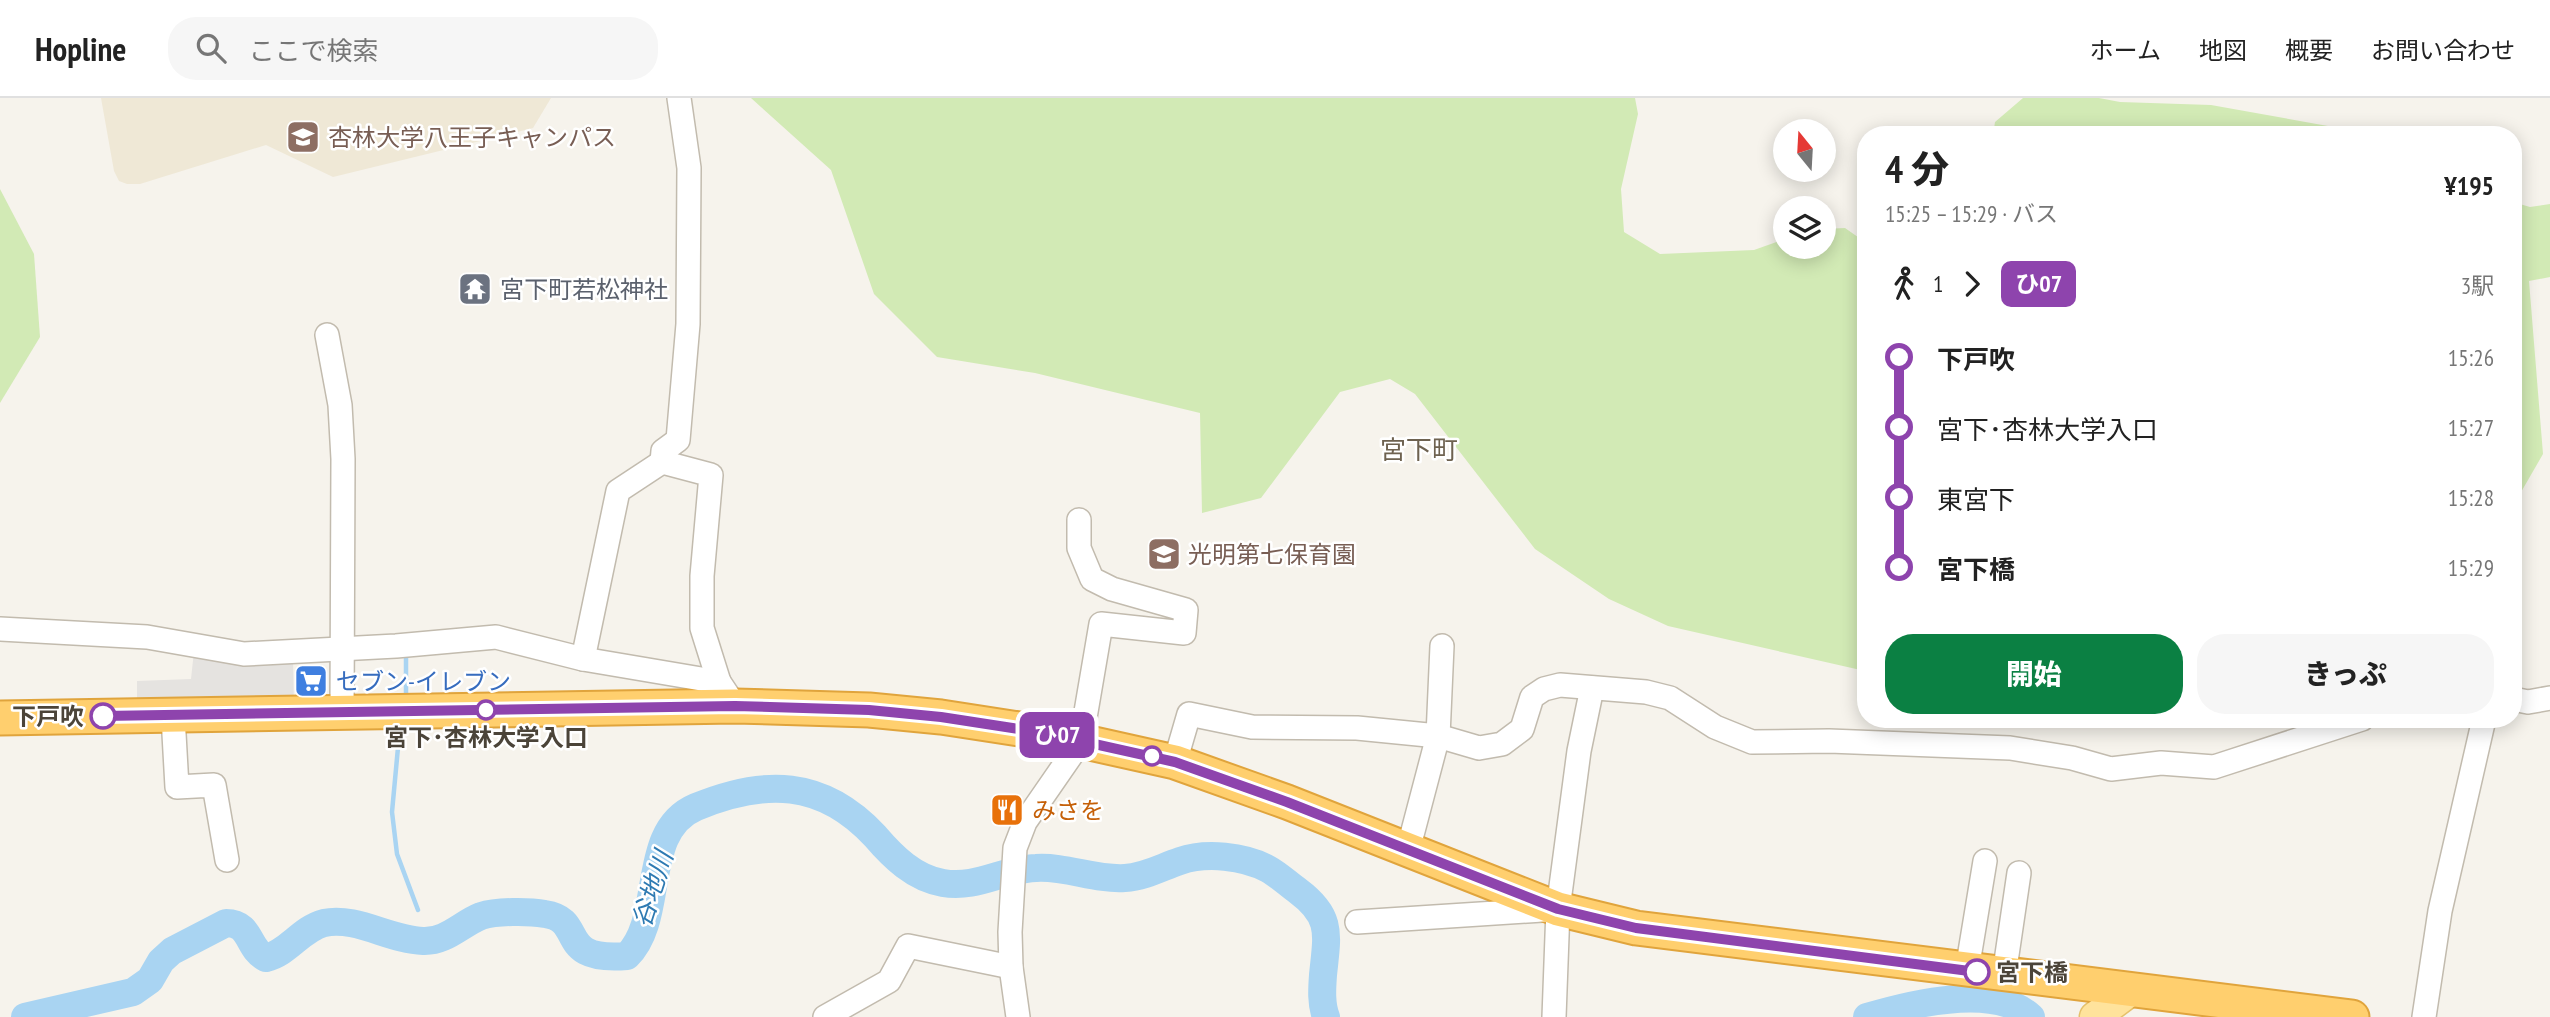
<!DOCTYPE html>
<html lang="ja">
<meta charset="utf-8">
<style>
body{margin:0;font-family:"PT Sans Narrow","Noto Sans JP",sans-serif;background:#f6f6f6;color:#222;height:100vh;display:flex;flex-direction:column;font-size:26px;white-space:nowrap}
*{box-sizing:border-box;margin:0}
p{font-size:23px;color:#767676}
.icon{flex:none;width:38px;height:38px;fill:none;stroke:currentColor;stroke-width:2;stroke-linecap:round;stroke-linejoin:round}
.map{position:relative;flex:1;overflow:hidden}
.details{position:absolute;left:1857px;top:28px;width:665px;height:602px;display:flex;flex-direction:column;background:#fff;border-radius:28px;box-shadow:0 4px 18px #0003}
.details>*{flex:none}
.badge{padding:0 14px;border-radius:10px;font-size:24px;line-height:46px}
.needle{width:46px;rotate:342deg}
.buttons{position:absolute;left:1773px;top:21px;display:grid;gap:14px}
.buttons a{display:grid;place-items:center;width:63px;height:63px;border-radius:50%;background:#fff;box-shadow:0 4px 18px #0003;font-size:35px}
.map>.badge{position:absolute;translate:-50% -50%;box-shadow:0 0 0 4px #fff}
.legs{display:flex;align-items:center;gap:10px;height:77px;padding:0 28px;font-size:23px}
.legs p{margin-inline-start:auto}
.headline{display:flex;align-items:center;justify-content:space-between;height:119px;padding:0 28px}
h1{font-size:38px;font-weight:800;line-height:52px}
.primary-button{display:flex;gap:14px;margin-top:auto;padding:14px 28px}
.primary-button a{flex:1;height:80px;border-radius:28px;background:#0b8043;color:#fff;font-size:28px;font-weight:800;line-height:80px;text-align:center}
.primary-button a+a{background:#f6f6f6;color:#222}
ul{padding:0 28px;list-style:none}
li{display:flex;align-items:center;gap:24px;height:70px;font-size:26px}
li i{display:grid;place-items:center;width:10px;height:100%;margin:0 9px;background:currentColor}
li i::after{content:'';width:18px;height:18px;margin:-9px;border:5px solid;border-radius:50%;background:#fff}
li p{margin-inline-start:auto}
li:first-child i{background:linear-gradient(#0000 50%,currentColor 0)}
li:last-child i{background:linear-gradient(currentColor 50%,#0000 0)}
header{display:flex;align-items:center;gap:42px;box-sizing:border-box;height:98px;padding:0 35px;background:#fff;border-bottom:2px solid #e0e0e0}
header strong{font-size:33px}
nav{display:flex;gap:38px;margin-inline-start:auto;font-size:24px}
.search{width:490px;height:63px;background:#f6f6f6;display:flex;align-items:center;gap:18px;box-sizing:border-box;padding:0 24px;border-radius:28px;color:#767676;font-size:26px}
.map>svg:first-child{display:block}
.education{fill:#efe8d6}
.green{fill:#d2eab5}
.parking{fill:#e5e3e0}
.lines{fill:none;stroke-linecap:round;stroke-linejoin:round}
.stream{stroke:#a9d4f2;stroke-width:4.5}
.river{stroke:#a9d4f2;stroke-width:28}
.minor-casing{stroke:#c2bbae;stroke-width:26}
.major-casing{stroke:#e6c16a;stroke-width:33}
.highway-casing{stroke:#e0a43c;stroke-width:37}
.minor{stroke:#fff;stroke-width:23}
.major{stroke:#ffe39c;stroke-width:30}
.highway{stroke:#ffcf6e;stroke-width:33}
.line-1-casing{stroke:#fff;stroke-width:16}
.line-1{stroke:#8e44ad;stroke-width:10}
.stop-1-dot{fill:#fff;stroke:#8e44ad;stroke-width:3.5}
.labels{text-anchor:middle;dominant-baseline:central;stroke-width:5;stroke-linejoin:round;paint-order:stroke}
.education-label{font-size:24px;fill:#785e54;stroke:#fff;text-anchor:start}
.worship-label{font-size:24px;fill:#5b616d;stroke:#fff;text-anchor:start}
.shop-label{font-size:24px;fill:#366cbe;stroke:#fff;text-anchor:start}
.stop-label{font-size:24px;font-weight:bold;fill:#4b4439;stroke:#fff;text-anchor:end}
.food-label{font-size:24px;fill:#c56008;stroke:#fff;text-anchor:start}
.neighbourhood-label{font-size:26px;fill:#6e6250;stroke:#fff}
.water-label{font-size:26px;font-style:italic;fill:#2e7ab2;stroke:#fff}
</style>
<header>
<strong>Hopline</strong>
<div class="search"><svg class="icon" aria-label="search" viewBox="0 0 24 24"><circle cx="10" cy="10" r="6"/><path d="M15 15l6 6"/></svg>ここで検索</div>
<nav><a>ホーム</a><a>地図</a><a>概要</a><a>お問い合わせ</a></nav>
</header>
<div class="map">
<svg width="2550" height="919" viewBox="0 0 2550 919">
<rect width="100%" height="100%" fill="#f6f3ec"/>
<polygon class="education" points="101,0 551,0 533,30 333,79 266,47 140,86 127,86 119,83 114,73"/>
<g class="green">
<polygon points="751,0 1635,0 1638,16 1621,91 1624,134 1660,156 1754,152 1785,141 1785,149 1824,149 1824,131 1845,130 1865,144 1865,573 1668,528 1609,501 1535,451 1415,296 1390,281 1340,294 1261,400 1202,415 1200,315 1035,275 937,259 874,196 831,72"/>
<polygon points="2023,0 2099,0 2120,4 2211,7 2378,37 1993,37 1995,24"/>
<polygon points="0,91 34,156 40,239 0,305"/>
<polygon points="2513,104 2530,109 2550,106 2550,179 2529,183 2543,356 2513,408"/>
</g>
<polygon class="parking" points="194,553 293,560 294,610 137,608 137,583 191,581"/>
<g class="lines">
<g class="stream">
<polyline points="406,601 406,554"/>
<polyline points="400,628 392,714 397,756 418,812"/>
</g>
<g class="river">
<path d="M25,919l108,-25 17,-12 11,-19 11,-10 54,-28c26,0 21,26 40,35 22,-5 35,-29 58,-35 32,-7 66,17 99,18 23,1 38,-17 58,-25 16,-5 47,-5 64,-2 42,6 9,48 82,42 39,-38 12,-125 69,-149 68,-28 126,-28 179,29 18,21 39,42 68,47 34,6 60,-14 93,-15 30,-2 59,12 89,10 20,-1 37,-11 55,-17 26,-9 64,-5 88,8 11,6 20,15 30,22 35,26 29,44 25,84 -1,14 -2,29 3,42"/>
<path d="M1867,919c44,-13 127,-34 164,0"/>
</g>
<defs>
<g id="minor">
<polyline points="679,0 689,70 688,226 678,342 663,353 662,364 711,377 702,478 702,530 719,584"/>
<polyline points="327,237 340,307 343,361 342,615"/>
<polyline points="0,531 147,539 244,556 396,548 496,539 583,561 719,584 735,608"/>
<polyline points="583,561 618,393 662,364"/>
<polyline points="2513,601 2528,604 2550,600"/>
<polyline points="173,618 177,689 214,687 227,762"/>
<polyline points="1175,664 1189,616 1252,629 1357,630 1438,638 1479,650 1502,646 1522,631 1532,599 1544,591 1560,587 1646,594 1670,600 1715,629 1752,644 1829,643 2010,650 2072,660 2111,671 2161,665 2214,669 2362,621"/>
<polyline points="1408,752 1438,638 1442,548"/>
<polyline points="1558,811 1579,653 1592,590"/>
<polyline points="1357,824 1558,811 1554,919"/>
<polyline points="1967,872 1985,763"/>
<polyline points="2004,877 2019,775"/>
<polyline points="825,919 889,883 908,848 1011,869"/>
<polyline points="1018,919 1011,869 1010,834 1015,750 1025,724 1081,643 1101,526 1184,535 1186,512 1112,491 1092,481 1079,450 1079,422"/>
<polyline points="2424,919 2440,813 2484,621"/>
</g>
<polyline id="major" points="2095,919 2130,893"/>
<polyline id="highway" points="0,620 735,608 869,612 941,619 1045,635 1175,664 1287,704 1558,811 1636,830 2352,919"/>
</defs>
<use href="#minor" class="minor-casing"/>
<use href="#major" class="major-casing"/>
<use href="#highway" class="highway-casing"/>
<use href="#minor" class="minor"/>
<use href="#major" class="major"/>
<use href="#highway" class="highway"/>
</g>
<g class="lines">
<defs>
<polyline id="line-1" points="103,618 735,608 869,612 941,619 1045,635 1175,664 1287,704 1558,811 1636,830 1977,874"/>
</defs>
<use href="#line-1" class="line-1-casing"/>
<use href="#line-1" class="line-1"/>
</g>
<defs>
<symbol id="university-square" viewBox="-11 -11 22 22"><rect x="-9" y="-9" width="18" height="18" rx="4" fill="#8d6e63" stroke="#fff"/><path d="M0-5L7-2L0 1L-7-2ZM-4 1L0 2.5L4 1V4Q0 6-4 4Z" fill="#fff"/></symbol>
<symbol id="temple-square" viewBox="-11 -11 22 22"><rect x="-9" y="-9" width="18" height="18" rx="4" fill="#6b7280" stroke="#fff"/><path d="M0-6L5-2H3V0L6.5 2.5H4V6H1.5V3h-3V6H-4V2.5H-6.5L-3 0V-2H-5Z" fill="#fff"/></symbol>
<symbol id="school-square" viewBox="-11 -11 22 22"><rect x="-9" y="-9" width="18" height="18" rx="4" fill="#8d6e63" stroke="#fff"/><path d="M0-5L7-2L0 1L-7-2ZM-4 1L0 2.5L4 1V4Q0 6-4 4Z" fill="#fff"/></symbol>
<symbol id="supermarket-square" viewBox="-11 -11 22 22"><rect x="-9" y="-9" width="18" height="18" rx="4" fill="#3f7fe0" stroke="#fff"/><path d="M-6-5.5h2.5l.6 2H6L4.5 2H-2.5L-4.4-4H-6ZM-1.5 3.2a1.3 1.3 0 1 0 .1 0ZM3 3.2a1.3 1.3 0 1 0 .1 0Z" fill="#fff"/></symbol>
<symbol id="restaurant-square" viewBox="-11 -11 22 22"><rect x="-9" y="-9" width="18" height="18" rx="4" fill="#e8710a" stroke="#fff"/><path d="M-5-6h1v4h1v-4h1v4h1v-4h1v5L-1.5 .5V6h-2V.5L-5-1ZM5-6V6H3V1.5H1.5Q1.5-4 5-6Z" fill="#fff"/></symbol>
</defs>
<g fill-rule="evenodd">
<use href="#university-square" x="284" y="20" width="38" height="38"/>
<use href="#temple-square" x="456" y="172" width="38" height="38"/>
<use href="#school-square" x="1145" y="437" width="38" height="38"/>
<use href="#supermarket-square" x="292" y="564" width="38" height="38"/>
<use href="#restaurant-square" x="988" y="693" width="38" height="38"/>
</g>
<g class="stop-1-dot">
<circle cx="486" cy="612" r="9"/>
<circle cx="103" cy="618" r="12"/>
<circle cx="1152" cy="658" r="9"/>
<circle cx="1977" cy="874" r="12"/>
</g>
<g class="labels">
<g class="education-label">
<text x="328" y="39">杏林大学八王子キャンパス</text>
<text x="1188" y="456">光明第七保育園</text>
</g>
<g class="worship-label">
<text x="500" y="191">宮下町若松神社</text>
</g>
<g class="shop-label">
<text x="336" y="583">セブン-イレブン</text>
</g>
<g class="stop-label">
<text x="84" y="618">下戸吹</text>
<text x="486" y="639" text-anchor="middle">宮下･杏林大学入口</text>
<text x="1996" y="874" text-anchor="start">宮下橋</text>
</g>
<g class="food-label">
<text x="1032" y="712">みさを</text>
</g>
<g class="neighbourhood-label">
<text x="1419" y="351">宮下町</text>
</g>
<g class="water-label">
<text transform="translate(652 791) rotate(-72)">谷地川</text>
</g>
</g>
</svg>
<div class="buttons">
<a><svg class="needle" viewBox="-14 -14 28 28"><path d="M0-13l5 13h-10z" fill="#e53935"/><path d="M0 13l5-13h-10z" fill="#767676"/></svg></a>
<a><svg class="icon" aria-label="layers" viewBox="0 0 24 24"><path d="M12 4l9 5-9 5-9-5zM3 14l9 5 9-5"/></svg></a>
</div>
<b class="badge" style="left:1057px;top:637px;background:#8e44ad;color:#fff">ひ07</b>
<section class="details">
<div class="headline"><div><h1>4 分</h1><p>15:25 – 15:29 · バス</p></div><b>¥195</b></div>
<div class="legs"><svg class="icon" aria-label="walk" viewBox="0 0 24 24"><circle cx="13" cy="4" r="2"/><path d="M13 8l-2 6 4 7M11 14l-3 7M7 12l3-4h3l4 4"/></svg>1<svg class="icon" aria-label="forward" viewBox="0 0 24 24"><path d="M9 5l7 7-7 7"/></svg><b class="badge" style="background:#8e44ad;color:#fff">ひ07</b><p>3駅</p></div>
<ul>
<li><i style="color:#8e44ad"></i><b>下戸吹</b><p>15:26</p></li>
<li><i style="color:#8e44ad"></i><span>宮下･杏林大学入口</span><p>15:27</p></li>
<li><i style="color:#8e44ad"></i><span>東宮下</span><p>15:28</p></li>
<li><i style="color:#8e44ad"></i><b>宮下橋</b><p>15:29</p></li>
</ul>
<div class="primary-button"><a>開始</a><a>きっぷ</a></div>
</section>
</div>
